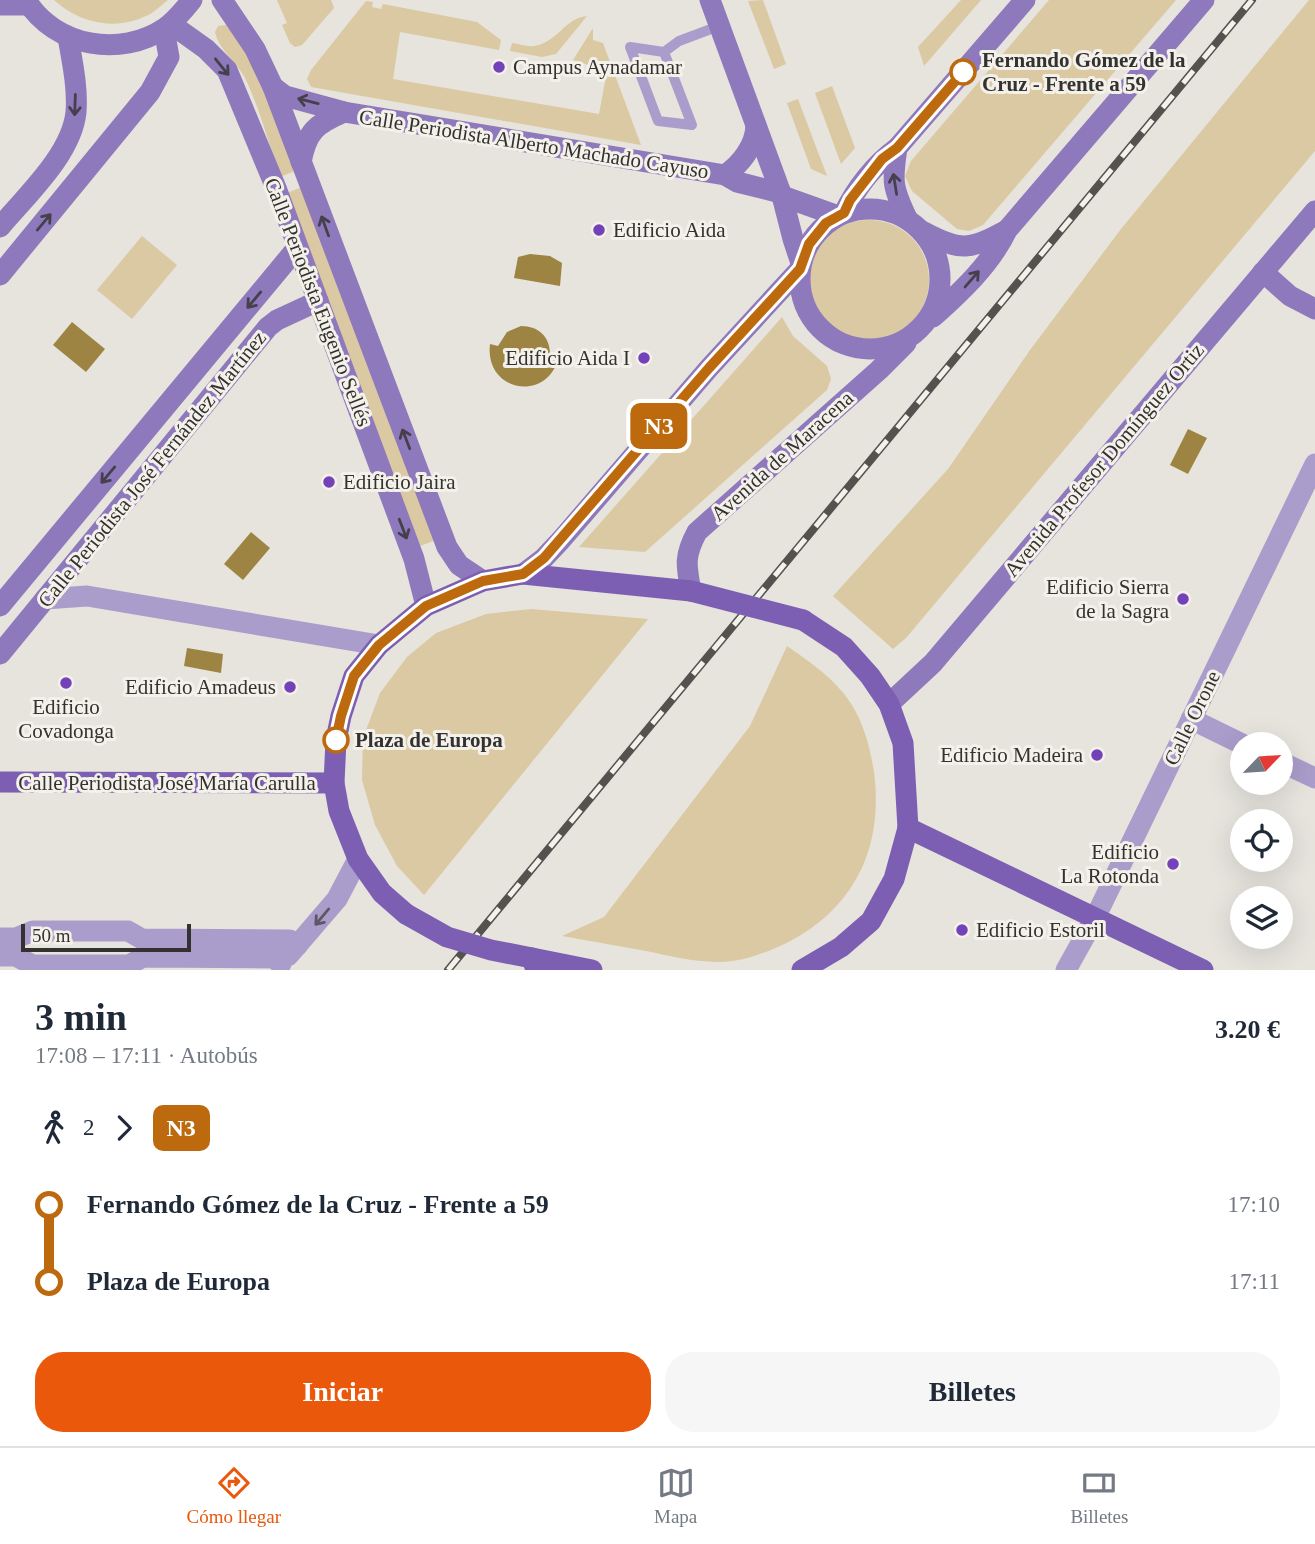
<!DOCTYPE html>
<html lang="es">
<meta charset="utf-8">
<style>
body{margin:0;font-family:Georgia,serif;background:#f6f6f7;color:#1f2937;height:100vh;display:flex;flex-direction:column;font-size:26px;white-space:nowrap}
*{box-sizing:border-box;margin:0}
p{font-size:23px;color:#747a83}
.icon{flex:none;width:38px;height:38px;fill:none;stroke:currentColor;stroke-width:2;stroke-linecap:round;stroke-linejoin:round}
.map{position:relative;height:970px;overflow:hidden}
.drawer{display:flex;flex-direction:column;background:#fff;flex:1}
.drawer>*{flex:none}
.badge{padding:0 14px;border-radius:10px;font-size:24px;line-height:46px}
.needle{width:46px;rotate:65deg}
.tools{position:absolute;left:1230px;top:732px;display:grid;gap:14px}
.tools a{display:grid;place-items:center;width:63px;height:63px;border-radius:50%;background:#fff;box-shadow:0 7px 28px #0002;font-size:35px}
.scale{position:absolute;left:21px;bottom:18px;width:170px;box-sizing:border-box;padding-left:7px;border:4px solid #333230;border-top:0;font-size:19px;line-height:24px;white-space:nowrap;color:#333230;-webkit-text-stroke:5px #f4f1ea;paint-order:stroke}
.map>.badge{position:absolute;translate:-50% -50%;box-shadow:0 0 0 4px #fff}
.legs{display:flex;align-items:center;gap:10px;height:77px;padding:0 35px;font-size:23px}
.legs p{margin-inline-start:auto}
.head{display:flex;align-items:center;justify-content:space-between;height:119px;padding:0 35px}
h1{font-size:38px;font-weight:700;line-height:52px}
.primary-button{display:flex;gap:14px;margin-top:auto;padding:14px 35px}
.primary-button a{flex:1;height:80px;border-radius:28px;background:#ea580c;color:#fff;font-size:28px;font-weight:700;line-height:80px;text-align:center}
.primary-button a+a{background:#f6f6f7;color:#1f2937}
ul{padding:0 35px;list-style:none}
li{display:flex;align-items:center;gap:24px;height:77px;font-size:26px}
li i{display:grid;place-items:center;width:10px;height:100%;margin:0 9px;background:currentColor}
li i::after{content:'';width:18px;height:18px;margin:-9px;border:5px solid;border-radius:50%;background:#fff}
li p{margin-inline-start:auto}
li:first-child i{background:linear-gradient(#0000 50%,currentColor 0)}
li:last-child i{background:linear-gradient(currentColor 50%,#0000 0)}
.tabs{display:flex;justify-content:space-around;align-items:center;height:98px;border-top:2px solid #e0e1e3;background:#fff;font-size:19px;color:#747a83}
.tabs a{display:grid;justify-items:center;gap:4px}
.tabs .current{color:#ea580c}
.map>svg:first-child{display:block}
.green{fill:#dac9a2}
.water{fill:#9e8442}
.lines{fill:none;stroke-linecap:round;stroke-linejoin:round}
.lane{stroke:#ab9dcb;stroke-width:10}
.street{stroke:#ab9dcb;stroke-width:21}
.secondary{stroke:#8f79bd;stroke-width:21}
.primary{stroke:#7c5fb2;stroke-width:21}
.rail-casing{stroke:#53524f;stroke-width:8}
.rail{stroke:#f4f1ea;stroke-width:5;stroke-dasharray:16;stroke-linecap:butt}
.primary-bridge{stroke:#7c5fb2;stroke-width:21}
.oneway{stroke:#45404c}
.oneway2{stroke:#5d5766}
.line-1-casing{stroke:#fff;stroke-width:16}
.line-1{stroke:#bd6a0f;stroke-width:10}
.poi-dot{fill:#7342b9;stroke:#f4f1ea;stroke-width:2.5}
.stop-1-dot{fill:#fff;stroke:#bd6a0f;stroke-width:3.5}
.labels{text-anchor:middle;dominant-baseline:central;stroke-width:6;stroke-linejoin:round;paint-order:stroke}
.stop-label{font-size:21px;font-weight:bold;fill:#333230;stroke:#f4f1ea;text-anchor:start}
.poi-label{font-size:21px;fill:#333230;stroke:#f4f1ea;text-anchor:end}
.street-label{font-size:21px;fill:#333230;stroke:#f4f1ea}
</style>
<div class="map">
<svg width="1315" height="970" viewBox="0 0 1315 970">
<rect width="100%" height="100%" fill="#e6e4dd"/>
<g class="green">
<path d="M54,0h114c-7,5 -14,13 -22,16 -32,15 -67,7 -92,-16z"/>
<polygon points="277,0 331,0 334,8 302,45 295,47 290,43 282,25 287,23"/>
<polygon points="763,0 786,64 774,69 748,1"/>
<polygon points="961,0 981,0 924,66 918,47"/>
<polygon points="1049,0 1176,0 983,225 969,231 957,229 912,191 905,176 911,161"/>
<polygon points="1309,0 1315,0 1315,151 906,638 893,649 833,596 948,469 1030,350 1121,229"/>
<polygon points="366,1 373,2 372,7 381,9 383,4 477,22 501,40 499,50 400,32 393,79 599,114 607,71 573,60 593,28 593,40 603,43 641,145 311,87 307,79 311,70"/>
<path d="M587,16l-31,38 -14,3 -32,-6 2,-8c7,1 15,4 22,3 23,-3 31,-28 53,-30z"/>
<path d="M226,25c28,16 57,114 69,146l-15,6c-11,-33 -20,-68 -35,-99 -9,-17 -26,-28 -30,-46l3,-6z"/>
<polygon points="832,86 855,148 841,164 815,93"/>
<polygon points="798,99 827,176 811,169 787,103"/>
<polygon points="302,187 436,540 420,546 287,193"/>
<circle cx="869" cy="280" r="60"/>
<polygon points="142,236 177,265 132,319 97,290"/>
<polygon points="782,317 793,336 827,366 831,379 827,390 645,552 579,547"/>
<polygon points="531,609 648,619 424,895 397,866 375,825 362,780 363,738 380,693 407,657 436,633 486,614"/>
<path d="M787,646c23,16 47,32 63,56 14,21 20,46 24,70 12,92 -35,158 -123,185 -35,11 -71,1 -105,-6 -28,-5 -56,-10 -84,-15l42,-19 146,-191z"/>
</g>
<g class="water">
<polygon points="530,254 550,256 562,263 560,286 514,278 518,257"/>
<polygon points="72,322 105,349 86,372 53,345"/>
<path d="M521,326c18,0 29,11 29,28l9,2c-11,48 -75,36 -69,-12l8,2 9,-14z"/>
<polygon points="1188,429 1207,438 1188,474 1170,465"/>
<polygon points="251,532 270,548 243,580 224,564"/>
<polygon points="187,648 223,654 221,673 184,666"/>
</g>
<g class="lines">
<polyline class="lane" points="664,52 692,125 658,121 630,47 664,52 679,41 719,26"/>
<g class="street">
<polyline points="45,599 87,596 379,645"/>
<polyline points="1191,719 1242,744"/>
<polyline points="1281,762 1315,778"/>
<polyline points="0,938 16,938 33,931 128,931 142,939 290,940 297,946"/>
<polyline points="0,956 16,956 32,965 129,965 143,957 274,958 281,964"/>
<polyline points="288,956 337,899 358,859"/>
<polyline points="1066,970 1095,918 1315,464"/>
</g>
<g class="secondary">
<path d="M26,0c29,47 95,58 139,28 11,-8 19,-18 27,-28"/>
<polyline points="222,0 255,49 273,87 447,547 459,565 483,581"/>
<polyline points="710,0 782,196 793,239 801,263"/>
<polyline points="0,5 29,5"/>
<polyline points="171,24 206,49 227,70 276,188 414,559 426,606"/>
<polyline points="273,87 285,96 344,112 725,175 737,182 781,193"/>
<path d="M897,148c-5,33 -5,39 10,70"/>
<path d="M301,162c6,-31 15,-38 43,-50"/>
<path d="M725,175c16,-11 30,-29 31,-49"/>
<polyline points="782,196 838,216"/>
<circle cx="870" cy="279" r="70"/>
<path d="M844,213c12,-25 31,-49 53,-65l128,-148"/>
<path d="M0,227c26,-31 72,-73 76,-115 2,-25 -4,-51 -8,-75"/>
<path d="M924,232c37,20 46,18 83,-2"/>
<polyline points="1263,272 1290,296 1315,309"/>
<polyline points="0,275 150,92 169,57 164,29"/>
<path d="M933,317c28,-25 58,-53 74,-87l197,-230"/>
<polyline points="523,574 544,558 561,540 709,368 800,269"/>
<path d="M691,591c-5,-26 -7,-35 6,-59l182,-162 27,-27"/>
<polyline points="0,606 297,248"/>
<polyline points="0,654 268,327 277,320 318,301"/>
<polyline points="889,704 933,663 1315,211"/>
</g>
<g class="primary">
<polyline points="0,782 334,783"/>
<polyline points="908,828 1203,970"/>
<polyline points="406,914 382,893 358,859 339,811 334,783 336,740 341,716 354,676 379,645 426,606 483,581 523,574 691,591"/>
<polyline points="536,970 532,958 592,970"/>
<polyline points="802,970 841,947 871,921 894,879 908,828 903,743 889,704 870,676 844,647 803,620"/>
</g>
<defs>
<polyline id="rail" points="448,970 1252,0"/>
</defs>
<use href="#rail" class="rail-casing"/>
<use href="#rail" class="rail"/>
<g class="primary-bridge">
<polyline points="691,591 803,620"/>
<polyline points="406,914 447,937 491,950 532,958"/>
</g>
</g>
<defs><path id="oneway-shaft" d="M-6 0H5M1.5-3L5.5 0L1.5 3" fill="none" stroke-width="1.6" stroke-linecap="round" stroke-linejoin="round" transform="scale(1.75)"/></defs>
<g class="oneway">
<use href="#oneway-shaft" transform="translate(222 67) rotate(51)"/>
<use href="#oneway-shaft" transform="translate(308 101) rotate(-166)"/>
<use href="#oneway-shaft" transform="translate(75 105) rotate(92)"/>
<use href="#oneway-shaft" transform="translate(895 184) rotate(-99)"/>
<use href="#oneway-shaft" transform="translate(44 222) rotate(-50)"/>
<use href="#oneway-shaft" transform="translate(325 226) rotate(-110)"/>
<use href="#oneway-shaft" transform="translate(972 279) rotate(-49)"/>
<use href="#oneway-shaft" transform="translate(254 300) rotate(130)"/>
<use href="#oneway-shaft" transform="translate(406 439) rotate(-111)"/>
<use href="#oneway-shaft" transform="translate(108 475) rotate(130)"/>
<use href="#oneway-shaft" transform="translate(403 529) rotate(69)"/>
</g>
<use class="oneway2" href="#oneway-shaft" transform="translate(322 917) rotate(130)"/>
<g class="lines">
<defs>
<polyline id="line-1" points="336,740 341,716 354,676 379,645 426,606 483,581 523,574 544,558 709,368 800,269 809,244 826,223 844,213 850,200 882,159 897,148 963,72"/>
</defs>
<use href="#line-1" class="line-1-casing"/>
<use href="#line-1" class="line-1"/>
</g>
<g class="poi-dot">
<circle cx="499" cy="67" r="7"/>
<circle cx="599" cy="230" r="7"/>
<circle cx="644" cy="358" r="7"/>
<circle cx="329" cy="482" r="7"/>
<circle cx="1183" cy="599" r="7"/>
<circle cx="66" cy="683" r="7"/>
<circle cx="290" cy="687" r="7"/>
<circle cx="1097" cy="755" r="7"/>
<circle cx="1173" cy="864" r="7"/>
<circle cx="962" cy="930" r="7"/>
</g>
<g class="stop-1-dot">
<circle cx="963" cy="72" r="12"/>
<circle cx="336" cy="740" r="12"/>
</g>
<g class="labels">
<g class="stop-label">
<text x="982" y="60">Fernando Gómez de la<tspan x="982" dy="24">Cruz - Frente a 59</tspan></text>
<text x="355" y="740">Plaza de Europa</text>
</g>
<g class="poi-label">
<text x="513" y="67" text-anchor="start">Campus Aynadamar</text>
<text x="613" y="230" text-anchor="start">Edificio Aida</text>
<text x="630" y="358">Edificio Aida I</text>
<text x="343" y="482" text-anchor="start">Edificio Jaira</text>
<text x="1169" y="587">Edificio Sierra<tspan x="1169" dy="24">de la Sagra</tspan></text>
<text x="276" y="687">Edificio Amadeus</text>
<text x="66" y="707" text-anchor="middle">Edificio<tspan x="66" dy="24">Covadonga</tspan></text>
<text x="1083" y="755">Edificio Madeira</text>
<text x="1159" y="852">Edificio<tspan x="1159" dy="24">La Rotonda</tspan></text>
<text x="976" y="930" text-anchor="start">Edificio Estoril</text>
</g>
<g class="street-label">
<text transform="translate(534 144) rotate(9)">Calle Periodista Alberto Machado Cayuso</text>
<text transform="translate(318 302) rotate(69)">Calle Periodista Eugenio Sellés</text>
<text transform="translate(782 456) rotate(-42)">Avenida de Maracena</text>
<text transform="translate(1104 460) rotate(-50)">Avenida Profesor Domínguez Ortiz</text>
<text transform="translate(152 469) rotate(-51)">Calle Periodista José Fernández Martínez</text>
<text transform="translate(1192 718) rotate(-64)">Calle Orone</text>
<text x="167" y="783">Calle Periodista José María Carulla</text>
</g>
</g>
</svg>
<div class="tools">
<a><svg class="needle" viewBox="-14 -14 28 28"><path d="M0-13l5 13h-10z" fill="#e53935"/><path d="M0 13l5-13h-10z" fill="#747a83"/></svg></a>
<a><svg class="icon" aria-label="locate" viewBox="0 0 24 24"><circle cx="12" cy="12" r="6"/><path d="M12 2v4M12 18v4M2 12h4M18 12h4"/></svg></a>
<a><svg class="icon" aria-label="layers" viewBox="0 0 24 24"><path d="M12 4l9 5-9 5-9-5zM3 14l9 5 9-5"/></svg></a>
</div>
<div class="scale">50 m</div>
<b class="badge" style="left:659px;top:426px;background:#bd6a0f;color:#fff">N3</b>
</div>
<section class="drawer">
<div class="head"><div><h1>3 min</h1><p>17:08 – 17:11 · Autobús</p></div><b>3.20 €</b></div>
<div class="legs"><svg class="icon" aria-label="walk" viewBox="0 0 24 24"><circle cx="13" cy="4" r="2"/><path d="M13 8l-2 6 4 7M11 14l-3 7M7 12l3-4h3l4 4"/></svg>2<svg class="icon" aria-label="forward" viewBox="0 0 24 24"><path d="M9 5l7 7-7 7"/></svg><b class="badge" style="background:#bd6a0f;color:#fff">N3</b></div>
<ul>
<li><i style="color:#bd6a0f"></i><b>Fernando Gómez de la Cruz - Frente a 59</b><p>17:10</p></li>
<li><i style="color:#bd6a0f"></i><b>Plaza de Europa</b><p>17:11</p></li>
</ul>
<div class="primary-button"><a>Iniciar</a><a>Billetes</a></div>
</section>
<nav class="tabs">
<a class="current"><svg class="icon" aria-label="directions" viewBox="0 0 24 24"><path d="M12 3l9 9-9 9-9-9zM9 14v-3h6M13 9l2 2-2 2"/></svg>Cómo llegar</a>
<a><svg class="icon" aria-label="map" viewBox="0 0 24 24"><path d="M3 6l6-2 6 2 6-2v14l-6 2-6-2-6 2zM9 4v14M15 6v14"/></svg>Mapa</a>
<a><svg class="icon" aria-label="tickets" viewBox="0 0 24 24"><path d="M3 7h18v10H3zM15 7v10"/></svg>Billetes</a>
</nav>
